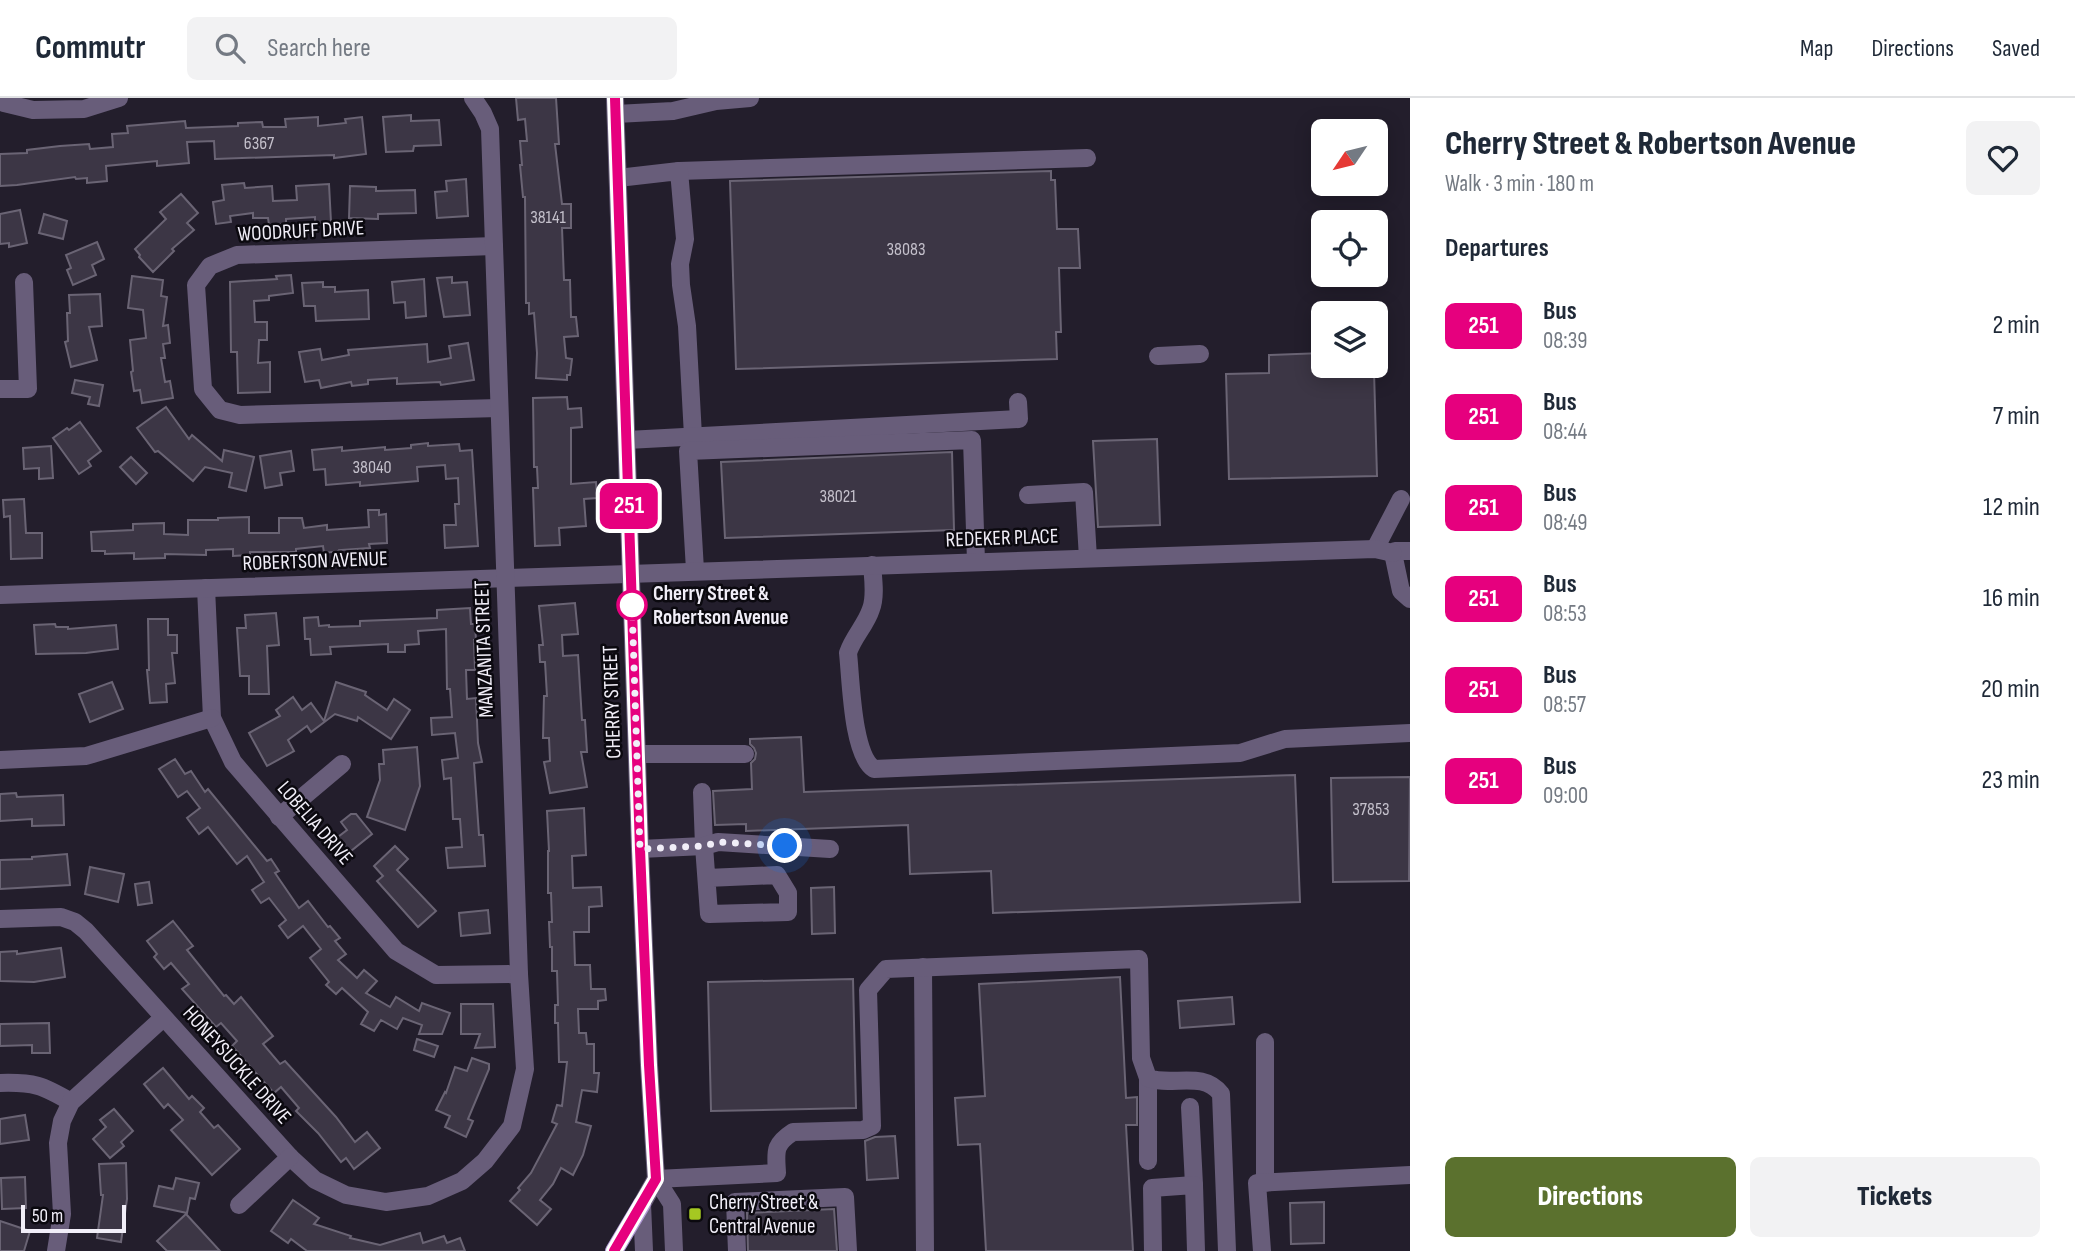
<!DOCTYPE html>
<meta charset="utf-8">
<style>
body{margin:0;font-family:"Sofia Sans Condensed",sans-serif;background:#f2f2f3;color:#1f2937;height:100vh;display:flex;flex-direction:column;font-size:26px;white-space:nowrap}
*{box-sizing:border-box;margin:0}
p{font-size:23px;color:#747a83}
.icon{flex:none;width:38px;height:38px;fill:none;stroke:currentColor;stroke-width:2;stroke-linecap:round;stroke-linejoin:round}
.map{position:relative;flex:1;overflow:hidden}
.side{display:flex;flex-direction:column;background:#fff;width:665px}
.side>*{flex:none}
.badge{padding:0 14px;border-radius:10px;font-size:24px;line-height:46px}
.needle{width:46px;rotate:235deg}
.buttons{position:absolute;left:1311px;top:21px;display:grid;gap:14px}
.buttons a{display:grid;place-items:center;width:77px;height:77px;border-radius:10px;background:#fff;box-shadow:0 4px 18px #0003;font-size:35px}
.scale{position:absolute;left:21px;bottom:18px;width:105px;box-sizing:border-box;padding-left:7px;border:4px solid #f1eef8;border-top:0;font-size:19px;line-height:24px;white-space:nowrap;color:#f1eef8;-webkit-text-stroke:5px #0b090f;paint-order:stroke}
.you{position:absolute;width:35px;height:35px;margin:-18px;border:5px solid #fff;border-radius:50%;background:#1a73e8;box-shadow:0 0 0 10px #1a73e833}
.map>.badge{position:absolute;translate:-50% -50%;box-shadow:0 0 0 4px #fff}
h2{padding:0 35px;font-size:26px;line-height:63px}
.round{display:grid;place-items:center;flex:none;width:74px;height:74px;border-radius:10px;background:#f2f2f3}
.head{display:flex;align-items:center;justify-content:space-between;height:119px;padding:0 35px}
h1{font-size:33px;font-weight:800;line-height:52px}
.cta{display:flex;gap:14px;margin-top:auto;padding:14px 35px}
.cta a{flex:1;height:80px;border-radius:10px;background:#5b712e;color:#fff;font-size:28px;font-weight:800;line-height:80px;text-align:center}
.cta a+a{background:#f2f2f3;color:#1f2937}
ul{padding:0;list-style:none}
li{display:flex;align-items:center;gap:21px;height:91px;padding:0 35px}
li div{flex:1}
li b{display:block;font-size:26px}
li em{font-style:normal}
li .badge{min-width:77px;font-weight:700;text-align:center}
header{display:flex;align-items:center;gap:42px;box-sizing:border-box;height:98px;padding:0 35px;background:#fff;border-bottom:2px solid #e0e1e3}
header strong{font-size:33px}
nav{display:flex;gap:38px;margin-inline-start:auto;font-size:24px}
.search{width:490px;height:63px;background:#f2f2f3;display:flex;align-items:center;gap:18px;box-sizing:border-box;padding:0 24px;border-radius:10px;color:#747a83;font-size:26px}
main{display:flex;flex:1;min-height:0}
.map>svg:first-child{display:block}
.building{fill:#3c3645;stroke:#6a6474;stroke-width:2}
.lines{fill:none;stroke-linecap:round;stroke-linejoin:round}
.minor{stroke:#685d7a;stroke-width:18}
.major{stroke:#b099d4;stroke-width:18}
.line-casing{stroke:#fff;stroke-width:16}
.line{stroke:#e6007e;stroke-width:10}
.walk{stroke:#f1eef8;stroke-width:7;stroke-dasharray:0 12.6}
.stop-dot{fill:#fff;stroke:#e6007e;stroke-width:3.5}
.poi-dot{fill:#a5c822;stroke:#0b090f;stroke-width:2.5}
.labels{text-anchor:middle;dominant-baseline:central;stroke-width:5;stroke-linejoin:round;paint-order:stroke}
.number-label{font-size:18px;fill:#c4c0cb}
.street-label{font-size:21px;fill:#f1eef8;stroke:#0b090f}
.stop-label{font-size:21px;font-weight:bold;fill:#f1eef8;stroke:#0b090f;text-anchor:start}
.poi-label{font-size:21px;fill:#f1eef8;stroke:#0b090f;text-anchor:start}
</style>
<header>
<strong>Commutr</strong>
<div class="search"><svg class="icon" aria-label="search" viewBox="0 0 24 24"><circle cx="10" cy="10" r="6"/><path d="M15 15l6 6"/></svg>Search here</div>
<nav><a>Map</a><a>Directions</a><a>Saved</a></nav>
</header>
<main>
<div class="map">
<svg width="1410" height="1153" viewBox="0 0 1410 1153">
<rect width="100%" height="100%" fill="#231e2c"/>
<g class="building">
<polygon points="516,0 556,0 559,46 555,46 562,106 571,106 571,130 562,130 564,182 570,182 571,219 576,219 578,238 564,239 566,260 572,261 570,277 567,277 567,282 536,280 537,255 534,215 529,216 529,205 526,205 525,99 523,99 520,67 522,67 520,43 527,43 525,21 518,22"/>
<polygon points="411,17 411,23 439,22 441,47 414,48 413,53 386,54 383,19"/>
<polygon points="318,19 318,28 346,25 345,21 362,19 366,56 334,60 334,57 215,61 214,43 187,44 189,65 157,68 157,63 106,68 107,83 87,85 87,80 76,81 75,79 17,87 0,88 0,56 27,55 27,52 60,48 89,46 90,51 113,49 112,36 128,35 127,28 185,23 186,30 238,28 238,25 262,24 263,29 286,29 285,21"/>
<polygon points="1051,73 1051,82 1055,82 1057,131 1078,131 1080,170 1059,170 1061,234 1056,234 1057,261 736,271 730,83"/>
<polygon points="466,81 468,118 437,120 435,94 447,93 446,83"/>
<polygon points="244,85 245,90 272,88 273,103 297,102 296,88 329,86 331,124 315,125 315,119 286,121 286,126 269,127 268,120 253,120 253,115 230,118 231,124 216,126 213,104 224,102 222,87"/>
<polygon points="350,88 376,89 376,93 415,92 416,115 378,116 378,121 349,120"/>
<polygon points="181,96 198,115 187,125 194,132 172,151 174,153 153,174 139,159 140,157 135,151 166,121 160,114"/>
<polygon points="20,112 27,145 9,149 9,145 0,146 0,116"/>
<polygon points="44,116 67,123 63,141 39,135"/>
<polygon points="97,144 104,161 92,167 96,177 73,187 67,172 71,170 66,157"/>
<polygon points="291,177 293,195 269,198 269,202 254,203 255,224 267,224 267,242 259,242 258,265 270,264 270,294 238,295 237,254 231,254 230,184 277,181 276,178"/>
<polygon points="132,178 163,182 161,198 167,199 163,228 168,227 170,245 163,246 165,260 161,260 165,284 170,283 173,300 142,305 140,292 134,293 131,274 133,273 130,242 146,240 143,212 128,210"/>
<polygon points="452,179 452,185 467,184 470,217 444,219 437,180"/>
<polygon points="424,181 426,218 406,220 405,204 394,205 392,184"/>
<polygon points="323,184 323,189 335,189 335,194 368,192 369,221 316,223 315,208 304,208 302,185"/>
<polygon points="100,196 102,228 89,229 97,262 71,269 65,244 68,243 67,215 70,215 69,197"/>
<polygon points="468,245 474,282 441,287 440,284 397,286 397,280 368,282 368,286 352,288 351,284 321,290 319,282 305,284 299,254 320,251 322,262 349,257 348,252 427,246 428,264 451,260 449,248"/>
<polygon points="1323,255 1323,268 1328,268 1328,274 1374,273 1377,378 1229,381 1226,276 1269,275 1269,257"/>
<polygon points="75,282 103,287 99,308 88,306 90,299 72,295"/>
<polygon points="567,299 568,311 581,310 582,329 571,330 571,386 596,384 597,400 584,401 586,428 559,430 560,447 535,448 533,390 538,390 537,369 534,369 533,300"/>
<polygon points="166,309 189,341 192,337 222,363 224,352 254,359 246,393 229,389 232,375 205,369 193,383 158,353 155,354 137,330"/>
<polygon points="80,324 101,353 88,363 91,368 79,376 53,340 67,330 69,332"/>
<polygon points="1157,341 1160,427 1098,429 1093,343"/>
<polygon points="428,345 428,348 459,346 460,353 472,352 478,448 445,450 444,427 456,427 455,406 459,406 458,380 446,381 445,367 417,369 418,383 360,388 360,384 326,387 325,371 314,372 312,352 342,349 342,353 385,349 385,352 411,350 411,347"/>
<polygon points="51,348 53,380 39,381 39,370 24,371 23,350"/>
<polygon points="291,353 294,373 280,375 282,387 265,390 260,358"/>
<polygon points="952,354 954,432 725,440 721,364"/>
<polygon points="131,359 147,375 136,386 120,369"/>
<polygon points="24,401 26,435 42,435 42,460 11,461 10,418 4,419 3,402"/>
<polygon points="368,412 379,412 379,417 386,416 387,445 369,446 370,450 340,452 341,453 324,455 323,448 296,451 296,454 250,454 250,457 233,458 233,451 206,452 206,457 165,456 165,460 134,461 134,455 105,456 105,453 92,453 91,434 133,432 133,426 164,425 164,436 188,437 188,422 218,422 218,420 249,419 249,435 279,435 279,420 302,420 304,430 327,427 327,432 369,429"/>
<polygon points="575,505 578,536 562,537 563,558 578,557 582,622 585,622 587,654 581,654 587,689 550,695 544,664 550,663 549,640 543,640 544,598 547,598 545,564 540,564 539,547 543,547 539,508"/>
<polygon points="470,510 471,526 475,526 476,542 474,542 475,572 466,572 467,601 476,600 478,645 482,664 474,665 479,737 483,737 485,768 448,770 446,750 462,749 460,721 453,721 451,680 444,681 442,662 458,660 455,635 432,637 431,620 452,619 450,591 447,591 446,531 418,533 419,546 405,547 405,554 388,554 388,546 330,549 331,556 311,557 310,541 305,541 304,520 318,519 319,528 329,527 329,529 360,528 360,523 437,520 437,512"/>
<polygon points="276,515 279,547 267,548 269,596 249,596 249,578 240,578 237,530 246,530 245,517"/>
<polygon points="148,521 168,521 168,537 177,537 177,555 172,555 175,585 166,586 167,604 150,605 147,572 149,572"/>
<polygon points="55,526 56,529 68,529 68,531 116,527 118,551 86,555 36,556 34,527"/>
<polygon points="112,584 123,611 90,624 79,596"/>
<polygon points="336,584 366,594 365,597 387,612 394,601 410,612 391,641 358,619 357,623 335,616 311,634 307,628 288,642 294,653 267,668 249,635 280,618 276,612 293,599 302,612 311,605 324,623"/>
<polygon points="801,639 804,694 1295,677 1300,804 993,815 991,773 910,776 908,727 746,733 746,726 715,727 713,693 752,691 751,665 755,661 756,655 754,650 750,646 750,641"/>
<polygon points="417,649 420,688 405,732 367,719 380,682 379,666 384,666 383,652"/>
<polygon points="175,661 185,676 191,673 205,694 208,691 267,763 271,761 279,773 275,775 299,810 308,803 328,829 330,828 340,840 335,843 346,856 338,862 357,880 364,872 377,883 366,895 390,909 396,899 419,913 422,905 450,915 442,936 419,936 422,927 403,920 397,931 381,922 374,933 361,926 368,914 342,890 336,896 326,887 329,884 310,860 321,851 303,828 288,840 279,828 286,822 269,800 261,805 252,792 264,784 247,758 237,766 208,729 199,736 187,720 200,710 187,693 178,699 159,671"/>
<polygon points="1410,679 1409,783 1333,784 1331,680"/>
<polygon points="16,695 17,699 63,697 64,727 32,728 32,721 0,723 0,696"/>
<polygon points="584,710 586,757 572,758 573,790 601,789 602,808 589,809 589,834 574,834 575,867 590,867 591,891 605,891 606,902 598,903 598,911 578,911 579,935 586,935 587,946 594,946 594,975 599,975 597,994 582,992 576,1024 591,1028 583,1057 573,1077 561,1070 553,1086 540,1102 551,1111 537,1127 510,1103 520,1092 518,1090 531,1075 557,1026 552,1024 557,1007 562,1008 567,964 559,964 558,925 555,925 555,907 558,907 557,873 552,873 552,849 550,849 549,824 552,824 551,795 548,795 548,753 549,753 547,713"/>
<polygon points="351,716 356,716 372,736 346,757 334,742 347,732 341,724"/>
<polygon points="395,748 408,761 397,772 436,813 418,829 377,783 383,778 374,768"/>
<polygon points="67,756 70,787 0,791 0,762 32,761 32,759"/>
<polygon points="90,769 124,776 118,804 85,796"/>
<polygon points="149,784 152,805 138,807 135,786"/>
<polygon points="834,789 835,835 812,836 811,790"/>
<polygon points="488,812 490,835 461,838 459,815"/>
<polygon points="173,823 193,848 187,852 224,898 226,897 234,906 241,899 273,938 263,946 280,966 285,963 336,1019 355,1044 367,1034 380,1050 354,1071 346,1060 341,1064 318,1035 296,1013 299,1010 281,989 274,995 253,972 232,948 237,943 221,925 216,929 182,891 189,886 171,865 164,871 154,859 157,856 147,843"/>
<polygon points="61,850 65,879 34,884 0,883 0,854 17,853 17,856"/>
<polygon points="1120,879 1126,1000 1137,999 1137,1027 1126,1027 1133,1153 986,1153 980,1046 958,1047 955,1000 985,998 979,886"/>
<polygon points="853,881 856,1010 711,1013 708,884"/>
<polygon points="1232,899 1234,926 1180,930 1178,903"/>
<polygon points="461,906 493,906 495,949 475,950 480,936 461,936"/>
<polygon points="49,925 50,955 32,955 32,947 0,948 0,926"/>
<polygon points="417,941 438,948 434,959 414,952"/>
<polygon points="472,960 489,966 489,971 468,1021 473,1023 466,1039 445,1029 450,1018 436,1012 445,994 446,995 455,969 467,973"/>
<polygon points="163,970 189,1001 192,998 204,1010 200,1014 214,1030 218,1027 240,1051 212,1077 171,1032 183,1022 168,1006 164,1010 144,986"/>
<polygon points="114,1011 133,1033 121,1044 124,1048 110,1060 93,1041 106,1029 100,1022"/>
<polygon points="25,1017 29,1042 0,1046 0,1021"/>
<polygon points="895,1038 898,1080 867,1082 865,1043 875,1039"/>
<polygon points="126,1065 127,1101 121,1144 97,1140 103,1097 101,1097 99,1066"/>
<polygon points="25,1079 26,1110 2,1111 1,1080"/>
<polygon points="176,1080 199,1085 195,1101 190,1100 187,1115 154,1108 159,1088 173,1091"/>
<polygon points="293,1102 319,1120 314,1126 351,1138 350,1140 380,1147 420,1135 423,1145 444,1138 447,1145 460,1140 465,1153 307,1153 291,1141 288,1145 271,1133"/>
<polygon points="1324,1104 1324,1145 1291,1146 1290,1105"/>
<polygon points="834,1111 837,1153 748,1153 747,1115"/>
<polygon points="186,1116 220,1153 167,1153 157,1143"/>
<polygon points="0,1123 30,1133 24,1153 0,1153"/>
</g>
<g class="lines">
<g class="minor">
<polyline points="4,0 4,5 33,12 84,11 119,0"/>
<polyline points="615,0 640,751 649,967 656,1081 672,1106 674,1153"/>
<polyline points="616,16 673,13 716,3 750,0"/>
<polyline points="679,73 1087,60"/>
<polyline points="618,80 679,73 685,141 680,166 681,187 687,228 693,338"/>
<polyline points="494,148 237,157 210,168 196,187 203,291 220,312 240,317 499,310"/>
<polyline points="1158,258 1200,256"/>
<polyline points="0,291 28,291 24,184"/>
<polyline points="627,342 1019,321 1018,304"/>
<polyline points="1028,397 1084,394 1088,460"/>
<polyline points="1375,451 1401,401"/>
<polyline points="1393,455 1401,493 1410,501"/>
<polyline points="1393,455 1395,453 1410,453"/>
<path d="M872,467c1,13 4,31 -1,44 -5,16 -18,28 -23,44 3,26 4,102 26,116l366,-16 45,-14 125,-6"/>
<polyline points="695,472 688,353 972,342 976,463"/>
<polyline points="206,490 212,620 233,664 396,853 436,877 519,876"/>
<polyline points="0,497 1375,451 1393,455"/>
<polyline points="637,656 745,656"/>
<polyline points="0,662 86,658 212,620"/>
<polyline points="279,719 342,666"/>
<polyline points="640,751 704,748 702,694"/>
<polyline points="707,780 777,777 788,795 788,814 709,816 704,748 718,744 830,751"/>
<polyline points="0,821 61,819 75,824 86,833 290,1059 315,1082 346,1097 386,1104 428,1098 462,1083 485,1063 512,1028 525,971 519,876 490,31 483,15 473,0"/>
<polyline points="923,869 925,1153"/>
<polyline points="1148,980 1148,1063"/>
<path d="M0,985c34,-1 42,2 71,19"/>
<polyline points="1190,1009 1194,1087"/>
<path d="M656,1081l121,-6c-1,-21 -4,-28 16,-41l70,-2 9,-4 -4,-136 18,-21 253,-10 2,99 7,20c24,9 55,-8 73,16l6,157"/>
<polyline points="1265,1085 1265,944"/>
<polyline points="239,1107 290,1059"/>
<polyline points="56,1153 62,1116 58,1045 62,1023 71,1004 163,920"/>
<polyline points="644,1153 642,1106 656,1081"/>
<polyline points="737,1153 735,1104 845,1099 848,1153"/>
<polyline points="1153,1153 1152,1090 1194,1087 1196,1153"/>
<polyline points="1262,1153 1257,1085 1410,1077"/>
</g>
<polyline class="major" points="614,1153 642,1106"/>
</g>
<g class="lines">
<defs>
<polyline id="line" points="614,1153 656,1081 649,967 640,751 615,0"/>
</defs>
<use href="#line" class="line-casing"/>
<use href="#line" class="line"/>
<polyline class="walk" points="632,507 640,751 704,748 718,744 785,748"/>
</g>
<circle class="stop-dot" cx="632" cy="507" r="14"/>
<rect class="poi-dot" x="688" y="1109" width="14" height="14" rx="3.5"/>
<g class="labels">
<g class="number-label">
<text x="259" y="45">6367</text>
<text x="548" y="119">38141</text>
<text x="906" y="151">38083</text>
<text x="372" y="369">38040</text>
<text x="838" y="398">38021</text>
<text x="1371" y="711">37853</text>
</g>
<g class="street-label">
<text transform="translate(301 133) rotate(-3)">WOODRUFF DRIVE</text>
<text transform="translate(1002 440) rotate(-2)">REDEKER PLACE</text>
<text transform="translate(315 463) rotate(-2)">ROBERTSON AVENUE</text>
<text transform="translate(484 551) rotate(-92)">MANZANITA STREET</text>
<text transform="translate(612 604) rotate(-92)">CHERRY STREET</text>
<text transform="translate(315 725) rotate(49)">LOBELIA DRIVE</text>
<text transform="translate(237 967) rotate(48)">HONEYSUCKLE DRIVE</text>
</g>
<g class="stop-label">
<text x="653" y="495">Cherry Street &amp;<tspan x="653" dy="24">Robertson Avenue</tspan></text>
</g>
<g class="poi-label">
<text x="709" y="1104">Cherry Street &amp;<tspan x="709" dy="24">Central Avenue</tspan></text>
</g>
</g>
</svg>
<div class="buttons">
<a><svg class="needle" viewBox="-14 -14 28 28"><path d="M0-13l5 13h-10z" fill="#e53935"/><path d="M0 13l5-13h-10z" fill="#747a83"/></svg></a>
<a><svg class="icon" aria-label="locate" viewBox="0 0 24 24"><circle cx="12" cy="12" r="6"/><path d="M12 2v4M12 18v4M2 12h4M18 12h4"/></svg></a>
<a><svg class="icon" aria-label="layers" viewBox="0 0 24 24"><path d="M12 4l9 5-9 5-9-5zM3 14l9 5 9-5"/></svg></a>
</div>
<div class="scale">50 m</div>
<div class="you" style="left:785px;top:748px"></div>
<b class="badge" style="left:629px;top:408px;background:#e6007e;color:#fff">251</b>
</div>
<section class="side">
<div class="head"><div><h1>Cherry Street &amp; Robertson Avenue</h1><p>Walk · 3 min · 180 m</p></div><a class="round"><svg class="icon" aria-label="heart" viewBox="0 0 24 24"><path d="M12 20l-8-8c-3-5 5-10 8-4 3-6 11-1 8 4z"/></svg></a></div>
<h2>Departures</h2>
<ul>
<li><span class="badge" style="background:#e6007e;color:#fff">251</span><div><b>Bus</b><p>08:39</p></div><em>2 min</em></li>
<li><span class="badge" style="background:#e6007e;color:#fff">251</span><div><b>Bus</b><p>08:44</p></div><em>7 min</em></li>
<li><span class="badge" style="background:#e6007e;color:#fff">251</span><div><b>Bus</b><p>08:49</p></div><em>12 min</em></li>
<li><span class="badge" style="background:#e6007e;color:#fff">251</span><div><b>Bus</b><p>08:53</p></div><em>16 min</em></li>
<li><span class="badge" style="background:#e6007e;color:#fff">251</span><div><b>Bus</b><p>08:57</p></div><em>20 min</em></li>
<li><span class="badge" style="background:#e6007e;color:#fff">251</span><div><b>Bus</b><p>09:00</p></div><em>23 min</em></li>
</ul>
<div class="cta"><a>Directions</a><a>Tickets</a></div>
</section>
</main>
